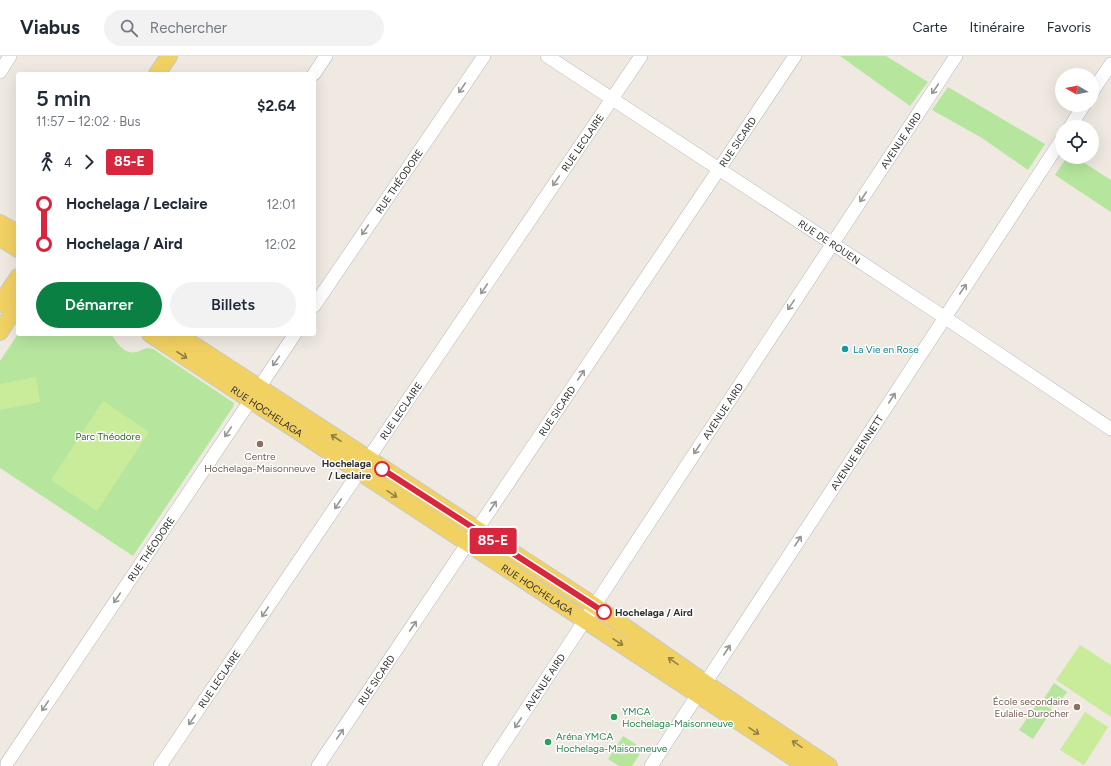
<!DOCTYPE html>
<html lang="fr">
<meta charset="utf-8">
<style>
body{margin:0;font-family:Figtree,sans-serif;background:#f2f2f3;color:#1f2937;height:100vh;display:flex;flex-direction:column;font-size:15px;white-space:nowrap}
*{box-sizing:border-box;margin:0}
p{font-size:13px;color:#747a83}
.icon{flex:none;width:22px;height:22px;fill:none;stroke:currentColor;stroke-width:2;stroke-linecap:round;stroke-linejoin:round}
.map{position:relative;flex:1;overflow:hidden}
.drawer{position:absolute;left:16px;top:16px;width:300px;height:264px;display:flex;flex-direction:column;background:#fff;border-radius:4px;box-shadow:0 4px 16px #0002}
.drawer>*{flex:none}
.badge{padding:0 8px;border-radius:3px;font-size:14px;line-height:26px}
.needle{width:26px;rotate:279deg}
.buttons{position:absolute;left:1055px;top:12px;display:grid;gap:8px}
.buttons a{display:grid;place-items:center;width:44px;height:44px;border-radius:50%;background:#fff;box-shadow:0 4px 16px #0002;font-size:20px}
.map>.badge{position:absolute;translate:-50% -50%;box-shadow:0 0 0 2px #fff}
.legs{display:flex;align-items:center;gap:6px;height:44px;padding:0 20px;font-size:13px}
.legs p{margin-inline-start:auto}
.overview{display:flex;align-items:center;justify-content:space-between;height:68px;padding:0 20px}
h1{font-size:22px;font-weight:600;line-height:30px}
.button{display:flex;gap:8px;margin-top:auto;padding:8px 20px}
.button a{flex:1;height:46px;border-radius:24px;background:#0b8043;color:#fff;font-size:16px;font-weight:600;line-height:46px;text-align:center}
.button a+a{background:#f2f2f3;color:#1f2937}
ul{padding:0 20px;list-style:none}
li{display:flex;align-items:center;gap:14px;height:40px;font-size:15px}
li i{display:grid;place-items:center;width:6px;height:100%;margin:0 5px;background:currentColor}
li i::after{content:'';width:10px;height:10px;margin:-5px;border:3px solid;border-radius:50%;background:#fff}
li p{margin-inline-start:auto}
li:first-child i{background:linear-gradient(#0000 50%,currentColor 0)}
li:last-child i{background:linear-gradient(currentColor 50%,#0000 0)}
header{display:flex;align-items:center;gap:24px;box-sizing:border-box;height:56px;padding:0 20px;background:#fff;border-bottom:1px solid #e0e1e3}
header strong{font-size:19px}
nav{display:flex;gap:22px;margin-inline-start:auto;font-size:14px}
.search{width:280px;height:36px;background:#f2f2f3;display:flex;align-items:center;gap:10px;box-sizing:border-box;padding:0 14px;border-radius:22px;color:#747a83;font-size:15px}
.map>svg:first-child{display:block}
.green{fill:#b6e59e}
.pitch{fill:#c9ec9a}
.lines{fill:none;stroke-linecap:round;stroke-linejoin:round}
.minor-casing{stroke:#b4b7c1;stroke-width:14}
.major-casing{stroke:#c9c9c9;stroke-width:18}
.minor{stroke:#fff;stroke-width:13}
.major{stroke:#f2d163;stroke-width:16}
.oneway{stroke:#969696}
.oneway2{stroke:#908048}
.line-1-casing{stroke:#fff;stroke-width:9}
.line-1{stroke:#d7263d;stroke-width:6}
.culture-dot{fill:#0f9aa8;stroke:#fff;stroke-width:1.5}
.education-dot{fill:#8d6e63;stroke:#fff;stroke-width:1.5}
.stop-1-dot{fill:#fff;stroke:#d7263d;stroke-width:2}
.leisure-dot{fill:#2e9e5b;stroke:#fff;stroke-width:1.5}
.labels{text-anchor:middle;dominant-baseline:central;stroke-width:3;stroke-linejoin:round;paint-order:stroke}
.street-label{font-size:10px;fill:#2e2e2e;stroke:#fff}
.culture-label{font-size:10px;fill:#0d838f;stroke:#fff;text-anchor:start}
.park-label{font-size:10px;fill:#2c6e1b;stroke:#fff}
.education-label{font-size:10px;fill:#785e54;stroke:#fff}
.stop-label{font-size:10px;font-weight:bold;fill:#2e2e2e;stroke:#fff;text-anchor:end}
.leisure-label{font-size:10px;fill:#27864d;stroke:#fff;text-anchor:start}
</style>
<header>
<strong>Viabus</strong>
<div class="search"><svg class="icon" aria-label="search" viewBox="0 0 24 24"><circle cx="10" cy="10" r="6"/><path d="M15 15l6 6"/></svg>Rechercher</div>
<nav><a>Carte</a><a>Itinéraire</a><a>Favoris</a></nav>
</header>
<div class="map">
<svg width="1111" height="710" viewBox="0 0 1111 710">
<rect width="100%" height="100%" fill="#efe9e1"/>
<g class="green">
<polygon points="840,0 886,0 928,26 910,50"/>
<polygon points="948,31 1045,88 1028,114 982,82 932,54"/>
<polygon points="1067,101 1075,101 1111,124 1111,156 1055,119"/>
<path d="M18,278h93c6,9 13,21 26,18 6,-2 8,-5 16,-3l81,54 -1,4 -100,149 -133,-88v-107z"/>
<polygon points="1054,627 1067,636 1058,648 1055,646 1051,652 1042,646"/>
<polygon points="1039,645 1052,654 1033,683 1019,674"/>
<polygon points="623,680 643,693 632,710 619,710 608,703"/>
</g>
<g class="pitch">
<polygon points="36,321 40,346 0,354 0,328"/>
<polygon points="103,345 149,376 97,455 51,424"/>
<polygon points="1080,589 1111,609 1111,661 1056,624"/>
<polygon points="1085,656 1108,671 1084,709 1060,694"/>
</g>
<g class="lines">
<defs>
<g id="minor">
<path id="s1" d="M547,0l388,255 176,118"/>
<polyline points="0,16 10,0"/>
<polyline points="314,18 326,0"/>
<polyline points="1092,36 1111,8"/>
<polyline points="1070,71 1084,49"/>
<path id="s2" d="M314,250l170,-250"/>
<path id="s3" d="M7,707l288,-429"/>
<path id="s4" d="M160,710l481,-710"/>
<path id="s5" d="M318,710l477,-710"/>
<path id="s6" d="M489,710l467,-710"/>
<path id="s7" d="M651,710l411,-627"/>
</g>
<g id="major">
<polyline points="157,18 169,0"/>
<polyline points="0,167 18,177"/>
<polyline points="0,182 18,193"/>
<polyline points="0,248 18,221"/>
<polyline points="0,276 18,248"/>
<path id="s8" d="M150,278l656,432"/>
<polyline points="177,278 595,550 714,633 829,710"/>
</g>
</defs>
<use href="#minor" class="minor-casing"/>
<use href="#major" class="major-casing"/>
<use href="#minor" class="minor"/>
<use href="#major" class="major"/>
</g>
<defs><path id="oneway-shaft" d="M-6 0H5M1.5-3L5.5 0L1.5 3" fill="none" stroke-width="1.6" stroke-linecap="round" stroke-linejoin="round"/></defs>
<g class="oneway">
<use href="#oneway-shaft" transform="translate(462 32) rotate(124)"/>
<use href="#oneway-shaft" transform="translate(935 33) rotate(124)"/>
<use href="#oneway-shaft" transform="translate(556 125) rotate(124)"/>
<use href="#oneway-shaft" transform="translate(863 141) rotate(123)"/>
<use href="#oneway-shaft" transform="translate(365 174) rotate(124)"/>
<use href="#oneway-shaft" transform="translate(484 233) rotate(124)"/>
<use href="#oneway-shaft" transform="translate(963 233) rotate(-56)"/>
<use href="#oneway-shaft" transform="translate(791 249) rotate(124)"/>
<use href="#oneway-shaft" transform="translate(276 305) rotate(125)"/>
<use href="#oneway-shaft" transform="translate(581 319) rotate(-56)"/>
<use href="#oneway-shaft" transform="translate(892 342) rotate(-57)"/>
<use href="#oneway-shaft" transform="translate(228 376) rotate(124)"/>
<use href="#oneway-shaft" transform="translate(697 393) rotate(123)"/>
<use href="#oneway-shaft" transform="translate(338 448) rotate(124)"/>
<use href="#oneway-shaft" transform="translate(493 450) rotate(-57)"/>
<use href="#oneway-shaft" transform="translate(798 485) rotate(-57)"/>
<use href="#oneway-shaft" transform="translate(117 542) rotate(124)"/>
<use href="#oneway-shaft" transform="translate(265 556) rotate(124)"/>
<use href="#oneway-shaft" transform="translate(413 570) rotate(-56)"/>
<use href="#oneway-shaft" transform="translate(727 594) rotate(-57)"/>
<use href="#oneway-shaft" transform="translate(45 650) rotate(124)"/>
<use href="#oneway-shaft" transform="translate(192 664) rotate(124)"/>
<use href="#oneway-shaft" transform="translate(518 667) rotate(124)"/>
<use href="#oneway-shaft" transform="translate(340 678) rotate(-56)"/>
</g>
<g class="oneway2">
<use href="#oneway-shaft" transform="translate(182 299) rotate(33)"/>
<use href="#oneway-shaft" transform="translate(336 382) rotate(-147)"/>
<use href="#oneway-shaft" transform="translate(392 438) rotate(34)"/>
<use href="#oneway-shaft" transform="translate(618 586) rotate(33)"/>
<use href="#oneway-shaft" transform="translate(673 605) rotate(-145)"/>
<use href="#oneway-shaft" transform="translate(754 675) rotate(34)"/>
<use href="#oneway-shaft" transform="translate(797 688) rotate(-146)"/>
</g>
<g class="lines">
<defs>
<polyline id="line-1" points="382,413 604,556"/>
</defs>
<use href="#line-1" class="line-1-casing"/>
<use href="#line-1" class="line-1"/>
</g>
<circle class="culture-dot" cx="845" cy="293" r="4"/>
<g class="education-dot">
<circle cx="260" cy="388" r="4"/>
<circle cx="1077" cy="651" r="4"/>
</g>
<g class="stop-1-dot">
<circle cx="382" cy="413" r="7"/>
<circle cx="604" cy="556" r="7"/>
</g>
<g class="leisure-dot">
<circle cx="614" cy="661" r="4"/>
<circle cx="548" cy="686" r="4"/>
</g>
<g class="labels">
<g class="street-label">
<text stroke="none"><textPath href="#s6" startOffset="749">AVENUE AIRD</textPath></text>
<text stroke="none"><textPath href="#s4" startOffset="753">RUE LECLAIRE</textPath></text>
<text stroke="none"><textPath href="#s5" startOffset="752">RUE SICARD</textPath></text>
<text stroke="none"><textPath href="#s2" startOffset="151">RUE THÉODORE</textPath></text>
<text stroke="none"><textPath href="#s1" startOffset="338">RUE DE ROUEN</textPath></text>
<text stroke="none"><textPath href="#s6" startOffset="425">AVENUE AIRD</textPath></text>
<text stroke="none"><textPath href="#s8" startOffset="140">RUE HOCHELAGA</textPath></text>
<text stroke="none"><textPath href="#s4" startOffset="429">RUE LECLAIRE</textPath></text>
<text stroke="none"><textPath href="#s5" startOffset="428">RUE SICARD</textPath></text>
<text stroke="none"><textPath href="#s7" startOffset="375">AVENUE BENNETT</textPath></text>
<text stroke="none"><textPath href="#s3" startOffset="258">RUE THÉODORE</textPath></text>
<text stroke="none"><textPath href="#s8" startOffset="464">RUE HOCHELAGA</textPath></text>
<text stroke="none"><textPath href="#s4" startOffset="105">RUE LECLAIRE</textPath></text>
<text stroke="none"><textPath href="#s5" startOffset="104">RUE SICARD</textPath></text>
<text stroke="none"><textPath href="#s6" startOffset="101">AVENUE AIRD</textPath></text>
</g>
<g class="culture-label">
<text x="853" y="293">La Vie en Rose</text>
</g>
<g class="park-label">
<text x="108" y="380">Parc Théodore</text>
</g>
<g class="education-label">
<text x="260" y="400">Centre<tspan x="260" dy="12">Hochelaga-Maisonneuve</tspan></text>
<text x="1069" y="645" text-anchor="end">École secondaire<tspan x="1069" dy="12">Eulalie-Durocher</tspan></text>
</g>
<g class="stop-label">
<text x="371" y="407">Hochelaga<tspan x="371" dy="12">/ Leclaire</tspan></text>
<text x="615" y="556" text-anchor="start">Hochelaga / Aird</text>
</g>
<g class="leisure-label">
<text x="622" y="655">YMCA<tspan x="622" dy="12">Hochelaga-Maisonneuve</tspan></text>
<text x="556" y="680">Aréna YMCA<tspan x="556" dy="12">Hochelaga-Maisonneuve</tspan></text>
</g>
</g>
</svg>
<div class="buttons">
<a><svg class="needle" viewBox="-14 -14 28 28"><path d="M0-13l5 13h-10z" fill="#e53935"/><path d="M0 13l5-13h-10z" fill="#747a83"/></svg></a>
<a><svg class="icon" aria-label="locate" viewBox="0 0 24 24"><circle cx="12" cy="12" r="6"/><path d="M12 2v4M12 18v4M2 12h4M18 12h4"/></svg></a>
</div>
<b class="badge" style="left:493px;top:485px;background:#d7263d;color:#fff">85-E</b>
<section class="drawer">
<div class="overview"><div><h1>5 min</h1><p>11:57 – 12:02 · Bus</p></div><b>$2.64</b></div>
<div class="legs"><svg class="icon" aria-label="walk" viewBox="0 0 24 24"><circle cx="13" cy="4" r="2"/><path d="M13 8l-2 6 4 7M11 14l-3 7M7 12l3-4h3l4 4"/></svg>4<svg class="icon" aria-label="forward" viewBox="0 0 24 24"><path d="M9 5l7 7-7 7"/></svg><b class="badge" style="background:#d7263d;color:#fff">85-E</b></div>
<ul>
<li><i style="color:#d7263d"></i><b>Hochelaga / Leclaire</b><p>12:01</p></li>
<li><i style="color:#d7263d"></i><b>Hochelaga / Aird</b><p>12:02</p></li>
</ul>
<div class="button"><a>Démarrer</a><a>Billets</a></div>
</section>
</div>
